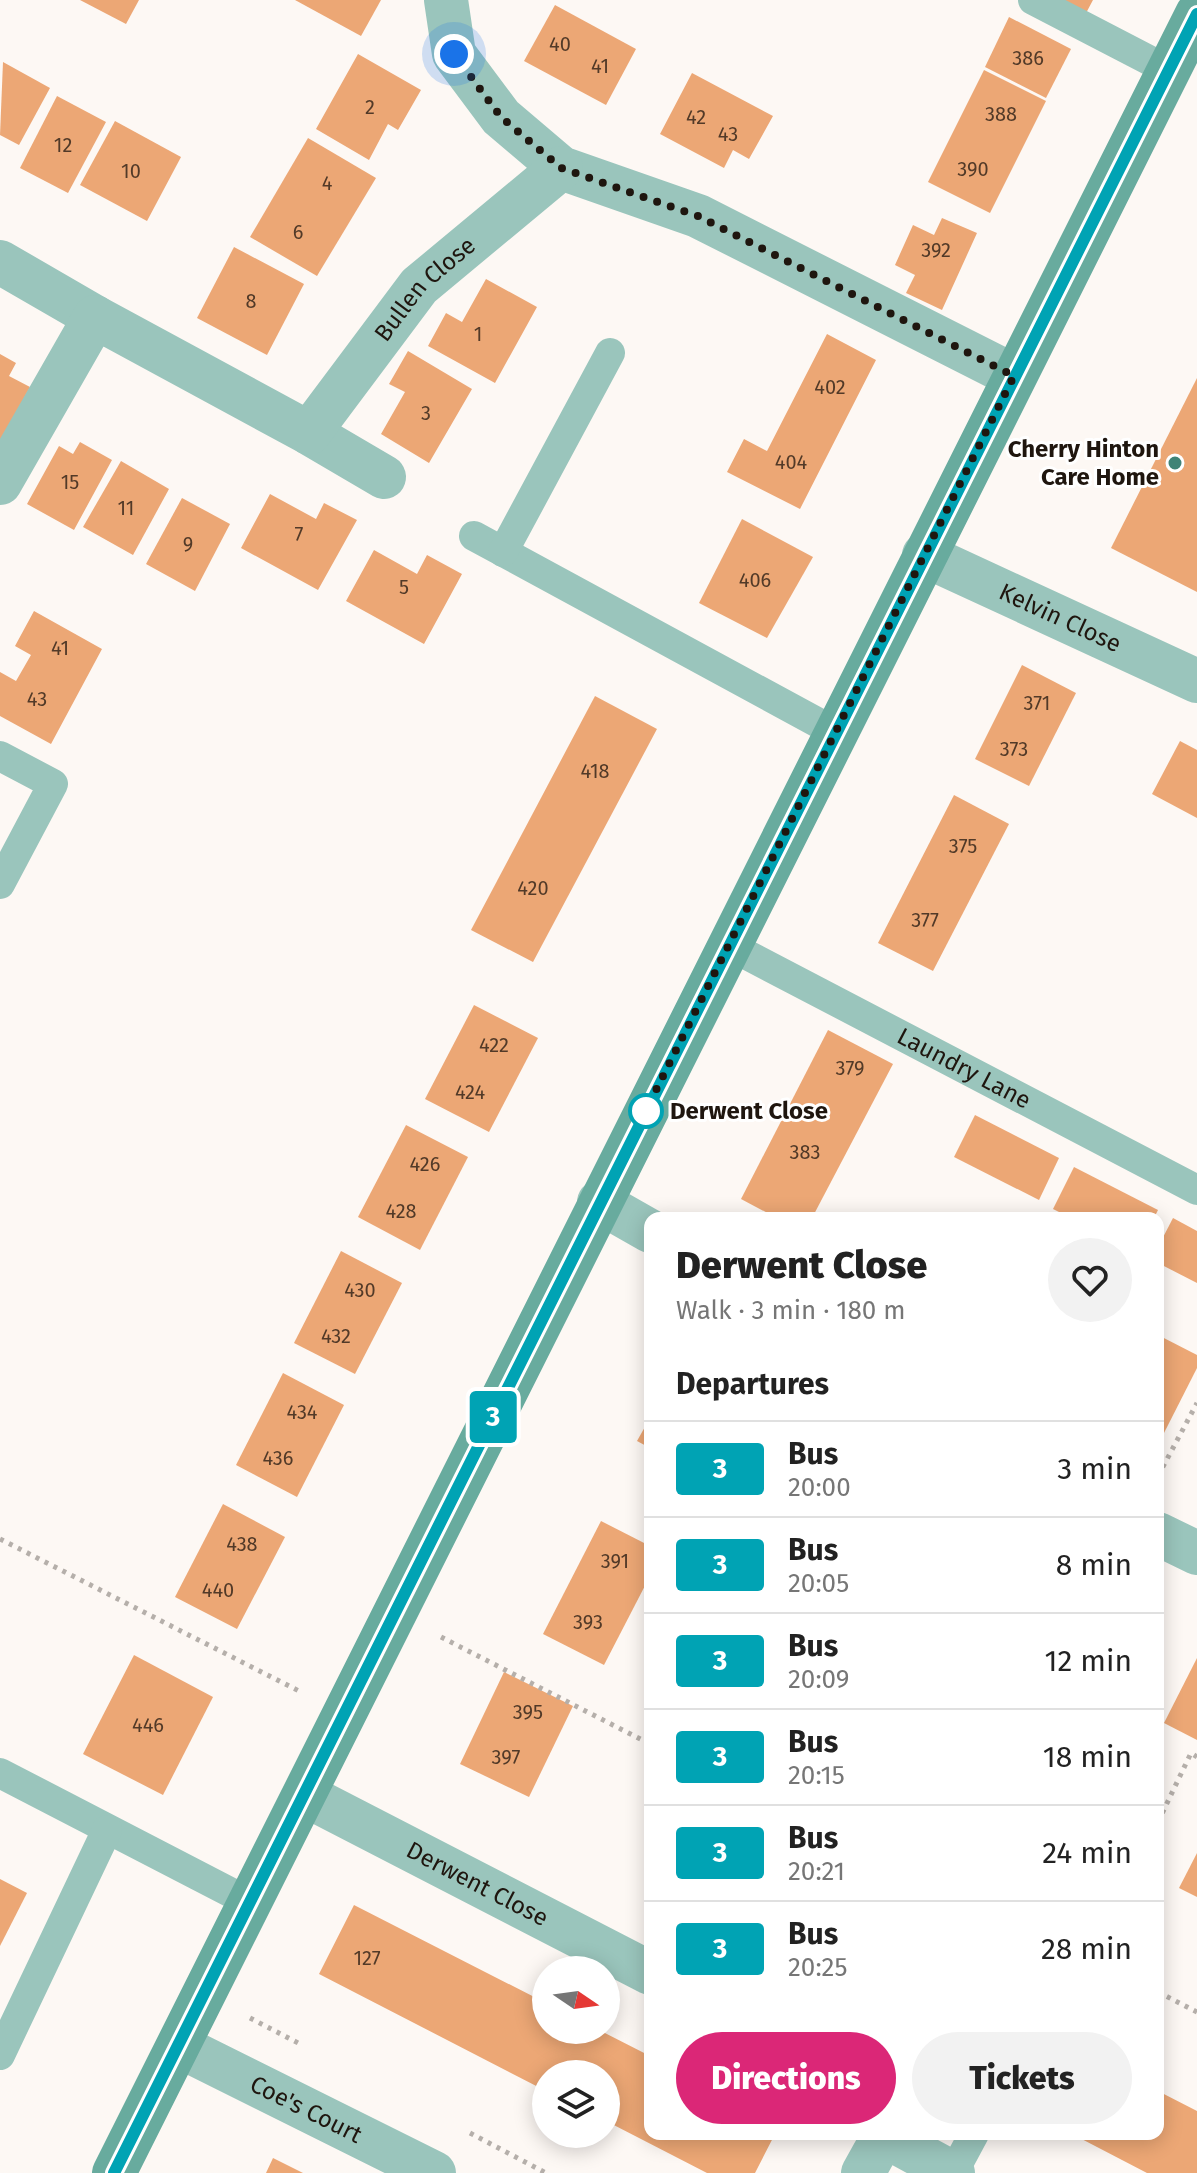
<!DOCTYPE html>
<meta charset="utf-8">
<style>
body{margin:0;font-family:"Fira Sans",sans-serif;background:#f2f2f2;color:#222;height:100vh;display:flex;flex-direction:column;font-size:30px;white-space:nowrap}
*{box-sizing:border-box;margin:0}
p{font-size:26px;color:#767676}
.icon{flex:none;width:44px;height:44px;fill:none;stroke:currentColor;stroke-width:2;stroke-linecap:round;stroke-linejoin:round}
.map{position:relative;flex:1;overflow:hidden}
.sheet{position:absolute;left:644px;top:1212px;width:520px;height:928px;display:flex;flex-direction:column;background:#fff;border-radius:16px;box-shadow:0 4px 20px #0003}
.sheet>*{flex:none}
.badge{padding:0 16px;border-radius:6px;font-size:28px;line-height:52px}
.needle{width:52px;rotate:103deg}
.buttons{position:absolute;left:532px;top:1956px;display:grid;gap:16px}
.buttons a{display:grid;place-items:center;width:88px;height:88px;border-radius:50%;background:#fff;box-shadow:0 4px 20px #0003;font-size:40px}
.you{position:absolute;width:40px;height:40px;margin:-20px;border:6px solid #fff;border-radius:50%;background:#1a73e8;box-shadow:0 0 0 12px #1a73e833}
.map>.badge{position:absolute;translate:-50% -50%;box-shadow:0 0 0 4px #fff}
h2{padding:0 32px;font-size:30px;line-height:72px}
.round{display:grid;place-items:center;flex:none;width:84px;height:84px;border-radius:42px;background:#f2f2f2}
.headline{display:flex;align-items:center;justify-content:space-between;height:136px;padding:0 32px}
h1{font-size:38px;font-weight:800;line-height:60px}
.button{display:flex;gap:16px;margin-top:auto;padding:16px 32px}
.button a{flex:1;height:92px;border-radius:48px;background:#db2777;color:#fff;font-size:32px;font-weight:800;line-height:92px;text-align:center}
.button a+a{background:#f2f2f2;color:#222}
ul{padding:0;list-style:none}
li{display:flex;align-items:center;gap:24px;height:96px;padding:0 32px;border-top:2px solid #e0e0e0}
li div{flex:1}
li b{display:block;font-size:30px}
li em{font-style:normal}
li .badge{min-width:88px;font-weight:700;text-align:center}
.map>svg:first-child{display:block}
.building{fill:#eca775}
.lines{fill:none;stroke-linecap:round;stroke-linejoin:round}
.path{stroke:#b5afaa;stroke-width:5;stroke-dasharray:4 6;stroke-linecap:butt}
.lane{stroke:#9ac5bc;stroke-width:30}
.street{stroke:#9ac5bc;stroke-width:44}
.secondary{stroke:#68ab9e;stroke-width:44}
.line-casing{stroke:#fff;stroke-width:18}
.line{stroke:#00a3b4;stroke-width:12}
.walk{stroke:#1f160f;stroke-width:8;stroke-dasharray:0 14.4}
.poi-dot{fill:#3f8376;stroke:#fff;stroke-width:3}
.stop-dot{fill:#fff;stroke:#00a3b4;stroke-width:4}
.labels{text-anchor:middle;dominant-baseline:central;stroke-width:6;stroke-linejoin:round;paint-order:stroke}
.number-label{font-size:20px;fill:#523a28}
.street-label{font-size:24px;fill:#1f160f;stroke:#fff}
.poi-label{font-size:24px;font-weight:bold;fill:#1f160f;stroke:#fff;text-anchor:end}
.stop-label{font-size:24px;font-weight:bold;fill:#1f160f;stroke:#fff;text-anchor:start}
</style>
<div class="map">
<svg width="1197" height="2173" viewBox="0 0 1197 2173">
<rect width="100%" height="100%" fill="#fdf8f4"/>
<g class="building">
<polygon points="80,0 139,0 126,24"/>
<polygon points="295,0 381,0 361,36"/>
<polygon points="1057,0 1093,0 1085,15"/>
<polygon points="555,5 636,49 606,105 524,61"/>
<polygon points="1009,17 1071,49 1046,98 985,67"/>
<polygon points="358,54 421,90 398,130 388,124 369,160 316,129"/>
<polygon points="3,62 50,88 19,145 0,135"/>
<polygon points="984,70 1046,101 990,213 928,182"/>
<polygon points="692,73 773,116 749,159 733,150 724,168 660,134"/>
<polygon points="57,96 106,122 68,193 20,168"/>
<polygon points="115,121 181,157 147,221 80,185"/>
<polygon points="308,138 376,178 317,276 250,237"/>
<polygon points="942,218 977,233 942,310 906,293 915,275 895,265 913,225 934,235"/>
<polygon points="234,247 304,284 267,355 197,318"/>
<polygon points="486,279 537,307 495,383 428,346 446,313 462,322"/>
<polygon points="827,334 876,360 800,509 727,472 744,439 767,451"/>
<polygon points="408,351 472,389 429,463 381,434 405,392 389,384"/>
<polygon points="0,354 16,363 9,376 30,387 0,443"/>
<polygon points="1197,378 1197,592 1111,548"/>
<polygon points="80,442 112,460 74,530 27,504 59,446 73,454"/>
<polygon points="121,461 169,489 133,555 83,527"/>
<polygon points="270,494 316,519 324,503 357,520 318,590 241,548"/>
<polygon points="182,498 230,524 195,591 146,564"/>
<polygon points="742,519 813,557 767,638 699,603"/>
<polygon points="374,550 417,574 427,555 462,574 424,644 346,601"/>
<polygon points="34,611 102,649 51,744 0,716 0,672 16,681 31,655 15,646"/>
<polygon points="1022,665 1076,693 1029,786 975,759"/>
<polygon points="595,696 657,729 533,962 471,930"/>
<polygon points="1180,741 1197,750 1197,818 1152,794"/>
<polygon points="954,795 1009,824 933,971 878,943"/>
<polygon points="474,1005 538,1038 489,1132 425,1099"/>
<polygon points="828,1030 893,1064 812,1218 777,1218 741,1199"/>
<polygon points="975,1115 1059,1158 1039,1200 954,1157"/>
<polygon points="406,1125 468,1157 420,1250 358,1217"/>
<polygon points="1074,1167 1158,1210 1154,1218 1071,1218 1053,1209"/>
<polygon points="1173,1218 1197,1231 1197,1283 1158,1263 1158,1247"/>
<polygon points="341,1251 402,1283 355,1374 294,1343"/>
<polygon points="1158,1335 1197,1355 1197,1368 1164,1433 1158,1430"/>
<polygon points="283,1373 344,1405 297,1497 236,1465"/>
<polygon points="650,1418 650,1448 637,1441"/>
<polygon points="223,1504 285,1537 237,1629 175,1597"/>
<polygon points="601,1521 650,1546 650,1576 604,1665 543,1634"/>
<polygon points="134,1655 213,1697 163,1795 83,1754"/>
<polygon points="1197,1658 1197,1740 1164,1723"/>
<polygon points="504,1672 573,1706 529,1797 460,1764"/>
<polygon points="1197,1853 1197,1897 1179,1888"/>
<polygon points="0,1879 27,1893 0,1946"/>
<polygon points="354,1905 546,2003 546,2030 599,2030 650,2056 650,2134 775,2134 755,2173 707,2173 606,2121 606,2074 546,2074 546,2091 319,1974"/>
<polygon points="1158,2091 1197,2111 1197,2173 1147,2173 1072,2134 1158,2134"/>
<polygon points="273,2158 303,2173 266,2173"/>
</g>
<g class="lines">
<g class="path">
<polyline points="1158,1476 1197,1403"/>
<polyline points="0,1539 299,1691"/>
<polyline points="441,1637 650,1744"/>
<polyline points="1158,1822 1191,1753 1197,1757"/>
<polyline points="1158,1992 1197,2012"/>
<polyline points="250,2018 302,2045"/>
<polyline points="470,2133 546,2173"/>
</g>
<g class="lane">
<polyline points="1033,0 1168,70"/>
<polyline points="474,536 835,732"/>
<polyline points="503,552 610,353"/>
<polyline points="0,756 53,784 0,884"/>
<path id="s1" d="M730,946l467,244"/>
<polyline points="0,1773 249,1902"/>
<polyline points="0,2055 107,1830"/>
<polyline points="953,2173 974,2134"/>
</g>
<g class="street">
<polyline points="446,0 454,54 501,117 561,168 698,216 1014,376"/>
<polyline points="0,262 95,317"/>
<polyline points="309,433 384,477"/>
<path id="s2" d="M0,483l95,-166 214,116 110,-147 142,-118"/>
<path id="s3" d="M924,555l273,126"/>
<polyline points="599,1202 650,1231"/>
<polyline points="1158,1534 1197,1553"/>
<path id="s4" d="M305,1795l345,178"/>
<path id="s5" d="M179,2046l255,127"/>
<polyline points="881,2134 953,2173"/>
<polyline points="863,2173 883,2137"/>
</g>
<polyline class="secondary" points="114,2173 1197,14"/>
</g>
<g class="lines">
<defs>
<polyline id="line" points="114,2173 1197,14"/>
</defs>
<use href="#line" class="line-casing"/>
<use href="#line" class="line"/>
<polyline class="walk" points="454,54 501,117 561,168 698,216 1014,376 643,1116 646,1111"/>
</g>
<circle class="poi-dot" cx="1175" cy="463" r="8"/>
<circle class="stop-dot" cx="646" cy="1111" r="16"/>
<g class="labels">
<g class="number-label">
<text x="560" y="44">40</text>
<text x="1028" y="58">386</text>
<text x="600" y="66">41</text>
<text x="370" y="107">2</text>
<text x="1001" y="114">388</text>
<text x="696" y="117">42</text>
<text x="728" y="134">43</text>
<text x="63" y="145">12</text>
<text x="973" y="169">390</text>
<text x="131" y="171">10</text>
<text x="327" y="183">4</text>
<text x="298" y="232">6</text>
<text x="936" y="250">392</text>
<text x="251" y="301">8</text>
<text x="478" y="334">1</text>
<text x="830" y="387">402</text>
<text x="426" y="413">3</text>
<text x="791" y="462">404</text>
<text x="70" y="482">15</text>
<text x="126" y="508">11</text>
<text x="299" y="534">7</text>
<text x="188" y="544">9</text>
<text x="755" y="580">406</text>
<text x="404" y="587">5</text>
<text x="60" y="648">41</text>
<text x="37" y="699">43</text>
<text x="1037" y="703">371</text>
<text x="1014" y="749">373</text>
<text x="595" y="771">418</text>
<text x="963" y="846">375</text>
<text x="533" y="888">420</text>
<text x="925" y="920">377</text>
<text x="494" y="1045">422</text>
<text x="850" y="1068">379</text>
<text x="470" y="1092">424</text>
<text x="805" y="1152">383</text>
<text x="425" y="1164">426</text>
<text x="401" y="1211">428</text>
<text x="360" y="1290">430</text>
<text x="336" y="1336">432</text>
<text x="302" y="1412">434</text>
<text x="278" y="1458">436</text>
<text x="242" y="1544">438</text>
<text x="615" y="1561">391</text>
<text x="218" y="1590">440</text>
<text x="588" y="1622">393</text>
<text x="528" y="1712">395</text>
<text x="148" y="1725">446</text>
<text x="506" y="1757">397</text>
<text x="367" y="1958">127</text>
</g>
<g class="street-label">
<text stroke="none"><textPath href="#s2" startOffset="620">Bullen Close</textPath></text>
<text stroke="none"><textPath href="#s3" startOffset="150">Kelvin Close</textPath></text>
<text stroke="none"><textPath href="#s1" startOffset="264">Laundry Lane</textPath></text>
<text stroke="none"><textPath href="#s4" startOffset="194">Derwent Close</textPath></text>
<text stroke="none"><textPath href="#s5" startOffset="142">Coe's Court</textPath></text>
</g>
<g class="poi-label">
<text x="1159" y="449">Cherry Hinton<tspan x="1159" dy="28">Care Home</tspan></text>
</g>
<g class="stop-label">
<text x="670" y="1111">Derwent Close</text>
</g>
</g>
</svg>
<div class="buttons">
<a><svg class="needle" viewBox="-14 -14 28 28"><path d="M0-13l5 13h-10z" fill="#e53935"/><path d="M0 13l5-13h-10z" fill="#767676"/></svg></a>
<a><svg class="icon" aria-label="layers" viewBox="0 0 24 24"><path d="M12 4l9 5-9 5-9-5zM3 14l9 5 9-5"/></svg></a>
</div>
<div class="you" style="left:454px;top:54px"></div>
<b class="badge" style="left:493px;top:1417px;background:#00a3b4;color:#fff">3</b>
<section class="sheet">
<div class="headline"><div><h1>Derwent Close</h1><p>Walk · 3 min · 180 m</p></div><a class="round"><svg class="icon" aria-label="heart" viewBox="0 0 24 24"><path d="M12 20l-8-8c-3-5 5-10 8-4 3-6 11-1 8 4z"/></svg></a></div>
<h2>Departures</h2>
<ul>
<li><span class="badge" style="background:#00a3b4;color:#fff">3</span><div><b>Bus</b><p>20:00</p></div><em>3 min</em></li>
<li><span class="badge" style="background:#00a3b4;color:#fff">3</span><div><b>Bus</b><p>20:05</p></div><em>8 min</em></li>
<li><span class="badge" style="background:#00a3b4;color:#fff">3</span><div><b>Bus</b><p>20:09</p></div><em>12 min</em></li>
<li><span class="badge" style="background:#00a3b4;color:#fff">3</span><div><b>Bus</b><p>20:15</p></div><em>18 min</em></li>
<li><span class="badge" style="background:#00a3b4;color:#fff">3</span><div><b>Bus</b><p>20:21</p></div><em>24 min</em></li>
<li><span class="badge" style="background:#00a3b4;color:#fff">3</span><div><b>Bus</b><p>20:25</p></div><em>28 min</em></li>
</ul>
<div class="button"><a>Directions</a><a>Tickets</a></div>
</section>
</div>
